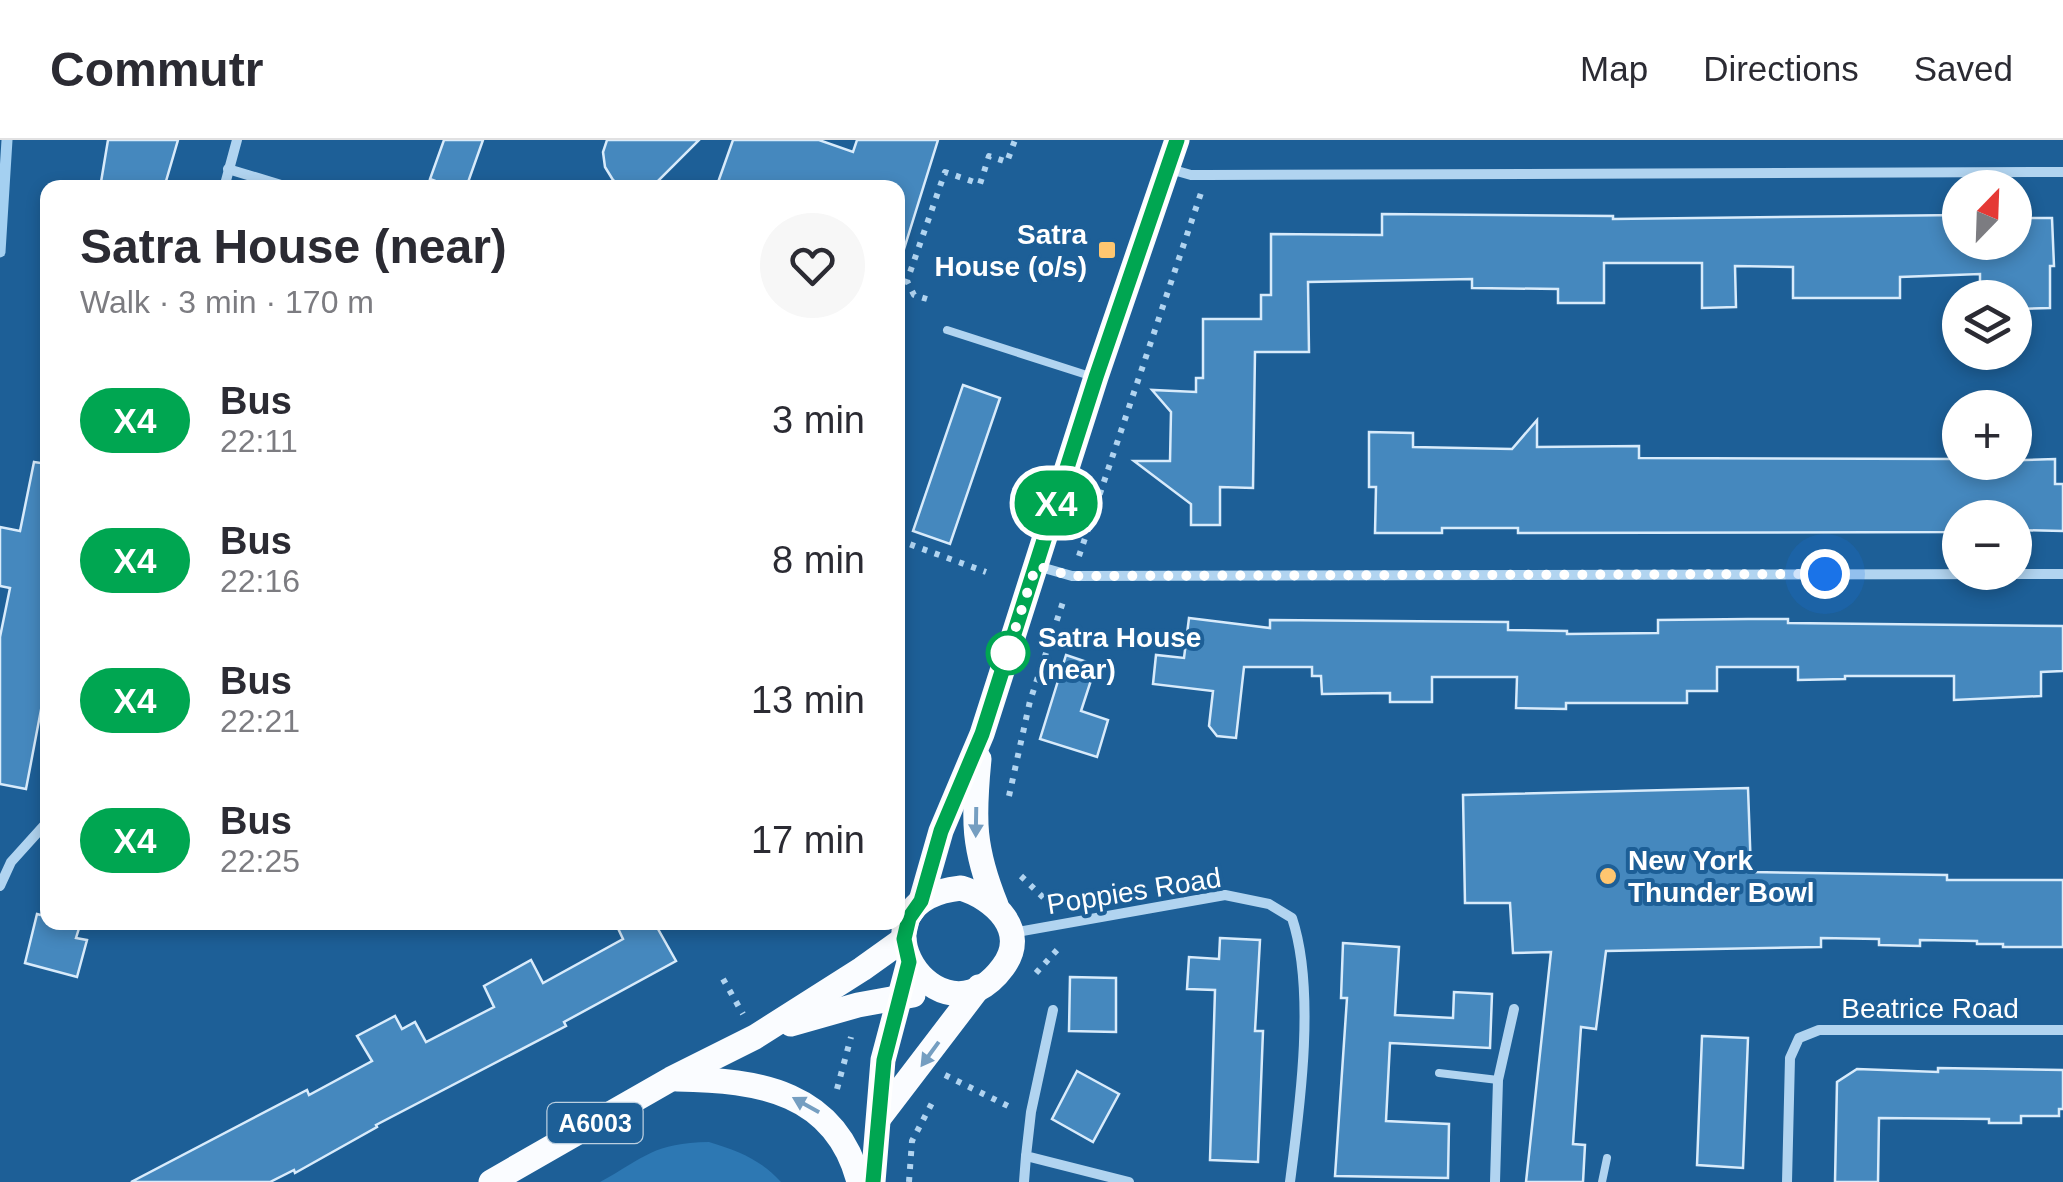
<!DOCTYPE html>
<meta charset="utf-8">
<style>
body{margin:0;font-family:Helvetica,sans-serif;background:#f7f7f7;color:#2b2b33;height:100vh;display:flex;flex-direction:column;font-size:38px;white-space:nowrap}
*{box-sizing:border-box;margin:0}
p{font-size:32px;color:#7c7c81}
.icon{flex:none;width:55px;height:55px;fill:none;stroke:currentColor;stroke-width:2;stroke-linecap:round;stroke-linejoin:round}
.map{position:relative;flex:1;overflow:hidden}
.sheet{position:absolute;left:40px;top:40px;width:865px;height:750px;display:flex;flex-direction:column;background:#fff;border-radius:20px;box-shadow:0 5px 15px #0003}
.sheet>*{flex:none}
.badge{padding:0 20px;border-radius:32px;font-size:35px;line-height:65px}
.needle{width:65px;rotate:23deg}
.fabs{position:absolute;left:1942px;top:30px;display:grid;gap:20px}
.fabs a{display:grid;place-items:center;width:90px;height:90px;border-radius:50%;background:#fff;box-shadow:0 5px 15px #0003;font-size:50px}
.you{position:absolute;width:50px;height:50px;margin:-25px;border:8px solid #fff;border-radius:50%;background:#1a73e8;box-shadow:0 0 0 15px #1a73e833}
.map>.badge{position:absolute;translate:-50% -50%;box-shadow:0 0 0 5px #fff}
.round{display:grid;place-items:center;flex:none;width:105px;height:105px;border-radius:52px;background:#f7f7f7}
.head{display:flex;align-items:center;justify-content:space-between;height:170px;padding:0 40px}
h1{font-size:48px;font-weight:700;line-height:75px}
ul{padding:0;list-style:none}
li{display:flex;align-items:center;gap:30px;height:140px;padding:0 40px}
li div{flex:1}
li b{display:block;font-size:38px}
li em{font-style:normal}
li .badge{min-width:110px;font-weight:700;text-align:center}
header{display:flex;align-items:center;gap:60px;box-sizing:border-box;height:140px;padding:0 50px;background:#fff;border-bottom:2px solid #e1e1e2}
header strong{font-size:48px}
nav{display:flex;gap:55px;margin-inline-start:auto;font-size:35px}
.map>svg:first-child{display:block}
.green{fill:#2d78b3}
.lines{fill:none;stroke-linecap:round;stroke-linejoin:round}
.stream{stroke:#a4d0f1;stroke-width:11}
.building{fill:#4588be;stroke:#d8ebfb;stroke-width:2.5}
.path{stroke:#b1d4f0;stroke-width:6;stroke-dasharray:5 8;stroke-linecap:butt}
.service{stroke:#b1d4f0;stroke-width:8}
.minor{stroke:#b1d4f0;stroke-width:10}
.primary{stroke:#fafcff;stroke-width:25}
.oneway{fill:#759ec1}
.line-casing{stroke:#fff;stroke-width:22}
.line{stroke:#00a651;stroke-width:15}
.walk{stroke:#fff;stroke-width:10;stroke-dasharray:0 18}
.poi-dot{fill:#ffc670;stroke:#1d5f97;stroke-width:4}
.stop-dot{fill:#fff;stroke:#00a651;stroke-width:5}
.labels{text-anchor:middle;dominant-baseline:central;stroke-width:8;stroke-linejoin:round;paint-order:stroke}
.shield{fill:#1d5f97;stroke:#bbcfe0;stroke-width:2.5}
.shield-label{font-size:25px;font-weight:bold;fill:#fff}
.poi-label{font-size:28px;font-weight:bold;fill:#fff;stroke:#1d5f97;text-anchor:end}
.stop-label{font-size:28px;font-weight:bold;fill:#fff;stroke:#1d5f97;text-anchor:start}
.street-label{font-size:28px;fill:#fff;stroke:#1d5f97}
</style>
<header>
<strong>Commutr</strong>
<nav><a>Map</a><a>Directions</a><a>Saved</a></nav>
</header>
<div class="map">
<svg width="2063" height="1042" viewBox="0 0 2063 1042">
<rect width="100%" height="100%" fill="#1d5f97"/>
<path class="green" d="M709,1002c29,9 51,17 72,40h-181c46,-25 53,-39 109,-40z"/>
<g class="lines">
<polyline class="stream" points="0,112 7,0"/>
</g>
<g class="building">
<polygon points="108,0 178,0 164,48 100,48"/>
<polygon points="444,0 483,0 466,48 454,48 430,39"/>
<polygon points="607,0 699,0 655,44 646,48 625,48 613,40 605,27 603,12"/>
<polygon points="733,0 819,0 853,12 857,0 938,0 904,109 898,108 898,48 716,48"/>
<polygon points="1382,74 1613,76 1613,79 1960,75 1960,102 2015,102 2015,78 2052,78 2054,126 2050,126 2050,168 2015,169 2015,158 1997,158 1997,148 1980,148 1980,134 1900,137 1900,158 1793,158 1793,127 1735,126 1736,167 1702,168 1702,123 1604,123 1604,163 1558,163 1558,149 1472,148 1472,139 1308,142 1309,212 1255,212 1253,348 1220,347 1220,385 1191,385 1191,364 1134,321 1170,321 1171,272 1152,250 1196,252 1196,238 1203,238 1203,179 1261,179 1261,155 1271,155 1271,94 1382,95"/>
<polygon points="963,245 1000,258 950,404 913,391"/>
<polygon points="1537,280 1537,307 1639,306 1639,318 1960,319 1960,322 2055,319 2055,344 2063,344 2063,391 2015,390 2015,378 1960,378 1960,392 1518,393 1518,388 1442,388 1442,393 1375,393 1376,347 1369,347 1369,292 1413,293 1413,307 1512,309"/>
<polygon points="34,322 48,324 48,533 26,649 0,644 0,497 10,448 0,446 0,387 20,391"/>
<polygon points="1189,478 1270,488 1270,480 1508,482 1508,490 1567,491 1567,494 1658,493 1658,480 1748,479 1788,479 1788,483 2063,486 2063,531 2041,532 2041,556 1954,560 1954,536 1845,536 1845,539 1798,540 1798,527 1717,527 1717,551 1687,551 1687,563 1566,563 1566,569 1516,568 1517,537 1432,537 1432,562 1390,562 1390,553 1322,554 1321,536 1312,536 1312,527 1244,527 1236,598 1217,596 1209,586 1213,551 1153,544 1156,515 1184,518"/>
<polygon points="1066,515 1096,525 1081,571 1108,580 1097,617 1040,599"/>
<polygon points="1748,648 1751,732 1947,735 1947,740 2063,740 2063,807 2003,807 2003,804 1977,804 1977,801 1920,800 1920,806 1879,805 1879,799 1821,798 1821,807 1606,811 1596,889 1581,887 1573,1004 1585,1005 1583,1042 1526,1042 1551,812 1513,813 1510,763 1465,763 1463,655"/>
<polygon points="37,774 48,777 48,782 80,785 76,798 87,800 77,837 25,823"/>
<polygon points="615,782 654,782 676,821 564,882 566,886 376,985 377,987 295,1033 294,1030 270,1042 131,1042 307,950 309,955 372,921 357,896 395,876 402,889 415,882 426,902 494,867 484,846 531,820 543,843 623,799"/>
<polygon points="1220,798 1260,800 1255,891 1263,891 1258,1022 1210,1020 1215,850 1187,849 1189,817 1219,819"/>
<polygon points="1343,803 1399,807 1395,875 1453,878 1454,852 1492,854 1490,908 1390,903 1386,981 1449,984 1448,1038 1335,1036 1347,858 1341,858"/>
<polygon points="1070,837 1116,838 1116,892 1069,891"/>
<polygon points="1702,896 1748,898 1743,1028 1697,1025"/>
<polygon points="1938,928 2063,930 2063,969 2059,969 2059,976 2021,976 2021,983 1989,983 1989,979 1879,978 1878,1042 1835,1042 1837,942 1857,929 1938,932"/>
<polygon points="1077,931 1119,954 1093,1002 1052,979"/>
</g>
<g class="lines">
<g class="path">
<polyline points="927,159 914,155 907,141 945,32 980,44 989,16 1007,22 1015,0"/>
<polyline points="898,400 986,432"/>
<polyline points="1079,416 1201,53"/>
<polyline points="1009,656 1030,561 1065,456"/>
<polyline points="1021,736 1051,765"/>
<polyline points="1036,833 1058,809"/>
<polyline points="723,839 743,874"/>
<polyline points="945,935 1010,967"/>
<polyline points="837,949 851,897"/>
<polyline points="909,1042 912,1001 932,963"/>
</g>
<g class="service">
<polyline points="947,190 1090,236"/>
<polyline points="1439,933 1498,940"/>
<polyline points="1602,1042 1607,1018"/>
</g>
<g class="minor">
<polyline points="228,29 291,48"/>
<polyline points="1170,29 1191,35 1206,35 2063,32"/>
<polyline points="224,48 237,0"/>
<polyline points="1037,426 1072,436 2063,434"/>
<polyline points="0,746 11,722 48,681"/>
<path d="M1012,793l213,-38 44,9 23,14c24,72 8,188 -2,264"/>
<polyline points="1053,870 1031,972 1026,1016 1129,1042"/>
<polyline points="1024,1042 1026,1016"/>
<polyline points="1495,1042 1498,940 1514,869"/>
<polyline points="1787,1042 1790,918 1799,898 1819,890 2063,890"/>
</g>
<g class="primary">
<path d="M979,619c-6,61 -6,89 17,146"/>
<path d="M961,748c33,10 69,43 42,79 -64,87 -163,-66 -42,-79z"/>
<polyline points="921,761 941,691 982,594 1096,237 1177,0"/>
<polyline points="791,884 858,865 913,855"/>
<path d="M677,939c82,1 159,13 182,103"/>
<polyline points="879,978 979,847"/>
<polyline points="491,1042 671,939 755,897 862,829 904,799"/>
<polyline points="873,1042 883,920 909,822"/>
</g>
</g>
<defs><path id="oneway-solid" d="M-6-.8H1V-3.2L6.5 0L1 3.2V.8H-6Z" transform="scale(2.5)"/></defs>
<g class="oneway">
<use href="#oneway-solid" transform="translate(976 682) rotate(91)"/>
<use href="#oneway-solid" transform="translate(930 914) rotate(126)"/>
<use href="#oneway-solid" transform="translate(806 965) rotate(-151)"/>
</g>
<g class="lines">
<defs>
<polyline id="line" points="873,1042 884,920 909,822 904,799 909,778 921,761 941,691 982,594 1096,237 1177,0"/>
</defs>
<use href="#line" class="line-casing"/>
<use href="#line" class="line"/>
<polyline class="walk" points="1008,513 1006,517 1036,426 1072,436 1825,434"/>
</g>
<g class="poi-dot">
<rect x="1097" y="100" width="20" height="20" rx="5"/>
<circle cx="1608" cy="736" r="10"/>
</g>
<circle class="stop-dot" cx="1008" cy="513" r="20"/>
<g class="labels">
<rect class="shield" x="547.5" y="963" width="95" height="40" rx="8"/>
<g class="shield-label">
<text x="595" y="983">A6003</text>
</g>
<g class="poi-label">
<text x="1087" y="94">Satra<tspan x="1087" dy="32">House (o/s)</tspan></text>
<text x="1628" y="720" text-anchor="start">New York<tspan x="1628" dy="32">Thunder Bowl</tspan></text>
</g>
<g class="stop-label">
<text x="1038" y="497">Satra House<tspan x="1038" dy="32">(near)</tspan></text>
</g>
<g class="street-label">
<text transform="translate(1134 751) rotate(-9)">Poppies Road</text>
<text x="1930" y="868">Beatrice Road</text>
</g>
</g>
</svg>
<div class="fabs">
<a><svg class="needle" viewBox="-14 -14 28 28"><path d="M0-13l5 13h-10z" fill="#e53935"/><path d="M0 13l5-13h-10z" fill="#7c7c81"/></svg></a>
<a><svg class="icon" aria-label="layers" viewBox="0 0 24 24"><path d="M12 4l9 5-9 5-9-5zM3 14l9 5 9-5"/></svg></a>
<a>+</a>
<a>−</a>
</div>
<div class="you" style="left:1825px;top:434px"></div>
<b class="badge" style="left:1056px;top:363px;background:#00a651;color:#fff">X4</b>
<section class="sheet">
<div class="head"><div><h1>Satra House (near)</h1><p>Walk · 3 min · 170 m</p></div><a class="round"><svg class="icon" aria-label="heart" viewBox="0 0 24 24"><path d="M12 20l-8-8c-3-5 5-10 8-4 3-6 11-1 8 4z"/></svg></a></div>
<ul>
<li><span class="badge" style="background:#00a651;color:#fff">X4</span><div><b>Bus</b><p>22:11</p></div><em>3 min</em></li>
<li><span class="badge" style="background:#00a651;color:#fff">X4</span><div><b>Bus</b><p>22:16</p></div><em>8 min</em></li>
<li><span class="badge" style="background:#00a651;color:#fff">X4</span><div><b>Bus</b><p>22:21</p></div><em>13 min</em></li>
<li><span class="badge" style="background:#00a651;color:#fff">X4</span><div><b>Bus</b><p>22:25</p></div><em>17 min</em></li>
</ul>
</section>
</div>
